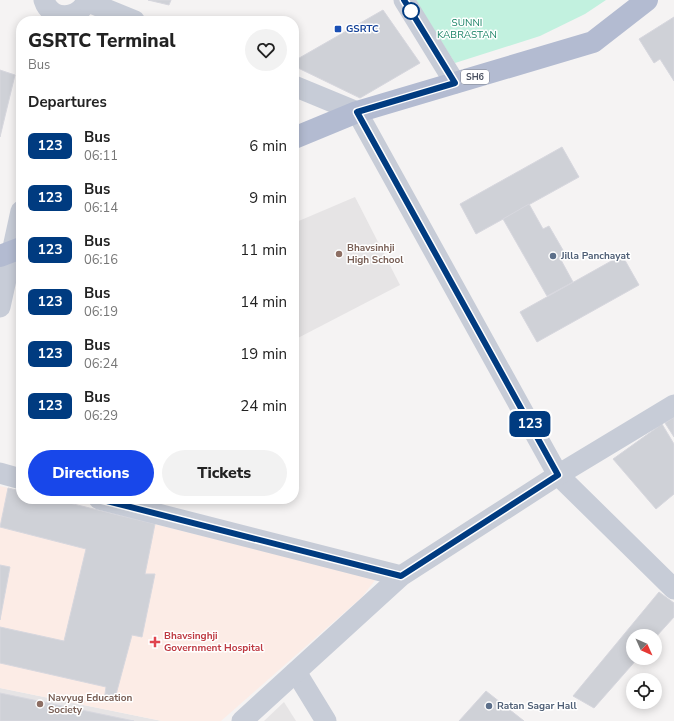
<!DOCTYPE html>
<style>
body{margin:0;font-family:"Nunito Sans",sans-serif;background:#f2f2f2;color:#222;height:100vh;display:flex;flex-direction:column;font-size:15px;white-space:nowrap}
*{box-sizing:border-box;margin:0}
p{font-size:13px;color:#767676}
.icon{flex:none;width:22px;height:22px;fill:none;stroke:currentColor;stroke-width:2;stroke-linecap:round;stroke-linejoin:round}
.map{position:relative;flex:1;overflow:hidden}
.side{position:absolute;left:16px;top:16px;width:283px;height:488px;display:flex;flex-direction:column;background:#fff;border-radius:16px;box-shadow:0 2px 10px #0003}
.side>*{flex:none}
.badge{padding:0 8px;border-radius:6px;font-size:14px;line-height:26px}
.needle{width:26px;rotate:135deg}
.buttons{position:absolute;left:626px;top:629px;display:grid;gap:8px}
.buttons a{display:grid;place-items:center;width:36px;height:36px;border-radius:50%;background:#fff;box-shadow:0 2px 10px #0003;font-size:20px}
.map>.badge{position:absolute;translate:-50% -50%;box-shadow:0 0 0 2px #fff}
h2{padding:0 12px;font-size:15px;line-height:36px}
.round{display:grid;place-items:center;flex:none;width:42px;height:42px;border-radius:21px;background:#f2f2f2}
.summary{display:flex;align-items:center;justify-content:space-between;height:68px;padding:0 12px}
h1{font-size:19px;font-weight:800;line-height:30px}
.cta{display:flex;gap:8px;margin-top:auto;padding:8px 12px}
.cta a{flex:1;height:46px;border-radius:24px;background:#1847ea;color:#fff;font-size:16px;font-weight:800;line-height:46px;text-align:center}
.cta a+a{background:#f2f2f2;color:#222}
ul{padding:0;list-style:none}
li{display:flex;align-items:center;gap:12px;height:52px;padding:0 12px}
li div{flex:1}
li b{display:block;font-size:15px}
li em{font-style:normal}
li .badge{min-width:44px;font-weight:700;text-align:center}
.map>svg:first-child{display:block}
.education{fill:#e6e4e5}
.medical{fill:#fcece6}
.green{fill:#c2f1df}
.building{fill:#cfd1d7;stroke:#d7d7de}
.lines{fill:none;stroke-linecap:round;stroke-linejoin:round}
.minor{stroke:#c7ccd7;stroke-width:21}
.major{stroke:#b3bbd1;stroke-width:22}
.line-casing{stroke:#fff;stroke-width:9}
.line{stroke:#003b80;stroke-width:6}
.stop-dot{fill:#fff;stroke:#003b80;stroke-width:2}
.transit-dot{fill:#1a4fb4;stroke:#fff;stroke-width:1.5}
.education-dot{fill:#8d6e63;stroke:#fff;stroke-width:1.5}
.service-dot{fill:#5c6f8a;stroke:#fff;stroke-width:1.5}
.health-dot{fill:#e0444e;stroke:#fff;stroke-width:1.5}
.labels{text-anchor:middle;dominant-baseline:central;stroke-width:3;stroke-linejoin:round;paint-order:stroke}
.shield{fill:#fff;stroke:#808590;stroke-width:1}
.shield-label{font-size:9px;font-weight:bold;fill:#4a5161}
.park-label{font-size:10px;fill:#168163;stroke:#fff}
.transit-label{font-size:10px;font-weight:bold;fill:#164399;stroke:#fff;text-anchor:start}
.education-label{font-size:10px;font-weight:bold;fill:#785e54;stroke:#fff;text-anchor:start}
.service-label{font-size:10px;font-weight:bold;fill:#4e5e75;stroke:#fff;text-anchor:start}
.health-label{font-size:10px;font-weight:bold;fill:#be3a42;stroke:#fff;text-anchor:start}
</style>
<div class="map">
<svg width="674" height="721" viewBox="0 0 674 721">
<rect width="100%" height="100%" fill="#f5f3f3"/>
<g class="education">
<polygon points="355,197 400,285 294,340 294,223"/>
<polygon points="0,688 162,721 0,721"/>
<polygon points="284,702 296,721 264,721"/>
</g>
<polygon class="medical" points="0,486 21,491 21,499 53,499 376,579 362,597 221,721 162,721 0,688"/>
<polygon class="green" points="415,0 606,0 585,14 540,36 455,63"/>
<g class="building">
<polygon points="148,0 171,0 169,5"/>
<polygon points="383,10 420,63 360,98 294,66 294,61"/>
<polygon points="674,17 674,81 660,59 654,63 639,39"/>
<polygon points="0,70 15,75 0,137"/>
<polygon points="562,147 579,177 476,234 460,204"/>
<polygon points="529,204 543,229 549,226 567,257 561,260 573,282 547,296 503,219"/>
<polygon points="622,255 639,285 537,342 520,312"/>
<polygon points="674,417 674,437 665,423"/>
<polygon points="662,424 674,444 674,494 656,509 613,459"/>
<polygon points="8,488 21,491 21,499 53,499 155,524 145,574 155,574 142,637 132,635 114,702 104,701 106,687 0,663 0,627 64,641 86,549 0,527"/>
<polygon points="0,565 10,567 0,620"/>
<polygon points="659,592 674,603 674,617 655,638 655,636 633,636 633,658 638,658 594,708 573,696"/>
<polygon points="486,691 524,721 459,721"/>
<polygon points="0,693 134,721 0,721"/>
</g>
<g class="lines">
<g class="minor">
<path d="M44,0c7,22 35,20 43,0"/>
<polyline points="404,0 455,83"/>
<polyline points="86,1 135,21"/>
<polyline points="294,86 357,112 558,475 674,589"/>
<polyline points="0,307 21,211"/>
<polyline points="0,473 21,479"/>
<polyline points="99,499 401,576"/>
<polyline points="296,672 326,721"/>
<polyline points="242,721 401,576 558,475 674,405"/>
</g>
<g class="major">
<polyline points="294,138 357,112 593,42 647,0"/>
<polyline points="0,256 21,248"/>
</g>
</g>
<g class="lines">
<defs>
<polyline id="line" points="99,499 401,576 558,475 357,112 455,83 404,0"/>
</defs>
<use href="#line" class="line-casing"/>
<use href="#line" class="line"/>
</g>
<circle class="stop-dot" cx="411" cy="11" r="8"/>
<rect class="transit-dot" x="334" y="25" width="8" height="8" rx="2"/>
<g class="education-dot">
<circle cx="339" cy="254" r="4"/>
<circle cx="40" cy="704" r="4"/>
</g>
<g class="service-dot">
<circle cx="553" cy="256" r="4"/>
<circle cx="489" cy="706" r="4"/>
</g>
<path class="health-dot" d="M153 636h4v4h4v4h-4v4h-4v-4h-4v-4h4z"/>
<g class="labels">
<rect class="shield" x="461" y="70" width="28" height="14" rx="3"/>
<g class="shield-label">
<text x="475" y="77">SH6</text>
</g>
<g class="park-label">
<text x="467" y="23">SUNNI<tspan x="467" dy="12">KABRASTAN</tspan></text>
</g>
<g class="transit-label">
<text x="346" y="29">GSRTC</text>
</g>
<g class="education-label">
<text x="347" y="248">Bhavsinhji<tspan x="347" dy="12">High School</tspan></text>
<text x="48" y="698">Navyug Education<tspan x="48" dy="12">Society</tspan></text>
</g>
<g class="service-label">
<text x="561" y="256">Jilla Panchayat</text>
<text x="497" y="706">Ratan Sagar Hall</text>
</g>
<g class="health-label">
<text x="164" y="636">Bhavsinghji<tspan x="164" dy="12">Government Hospital</tspan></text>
</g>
</g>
</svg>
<div class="buttons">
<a><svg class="needle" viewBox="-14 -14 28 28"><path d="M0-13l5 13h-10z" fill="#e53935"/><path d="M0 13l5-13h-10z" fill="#767676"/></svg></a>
<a><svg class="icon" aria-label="locate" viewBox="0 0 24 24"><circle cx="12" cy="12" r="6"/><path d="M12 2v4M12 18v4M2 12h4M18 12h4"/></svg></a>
</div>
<b class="badge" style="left:530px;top:424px;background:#003b80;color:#fff">123</b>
<section class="side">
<div class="summary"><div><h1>GSRTC Terminal</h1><p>Bus</p></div><a class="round"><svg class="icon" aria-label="heart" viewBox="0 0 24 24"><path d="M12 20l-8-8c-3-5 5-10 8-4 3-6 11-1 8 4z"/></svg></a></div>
<h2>Departures</h2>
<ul>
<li><span class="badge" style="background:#003b80;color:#fff">123</span><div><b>Bus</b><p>06:11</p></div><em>6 min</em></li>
<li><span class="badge" style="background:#003b80;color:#fff">123</span><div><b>Bus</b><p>06:14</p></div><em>9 min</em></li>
<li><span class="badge" style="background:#003b80;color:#fff">123</span><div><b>Bus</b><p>06:16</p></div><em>11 min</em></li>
<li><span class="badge" style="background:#003b80;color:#fff">123</span><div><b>Bus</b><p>06:19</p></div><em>14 min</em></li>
<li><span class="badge" style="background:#003b80;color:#fff">123</span><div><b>Bus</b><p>06:24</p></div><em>19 min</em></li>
<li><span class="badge" style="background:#003b80;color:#fff">123</span><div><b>Bus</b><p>06:29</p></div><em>24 min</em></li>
</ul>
<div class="cta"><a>Directions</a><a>Tickets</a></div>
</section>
</div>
